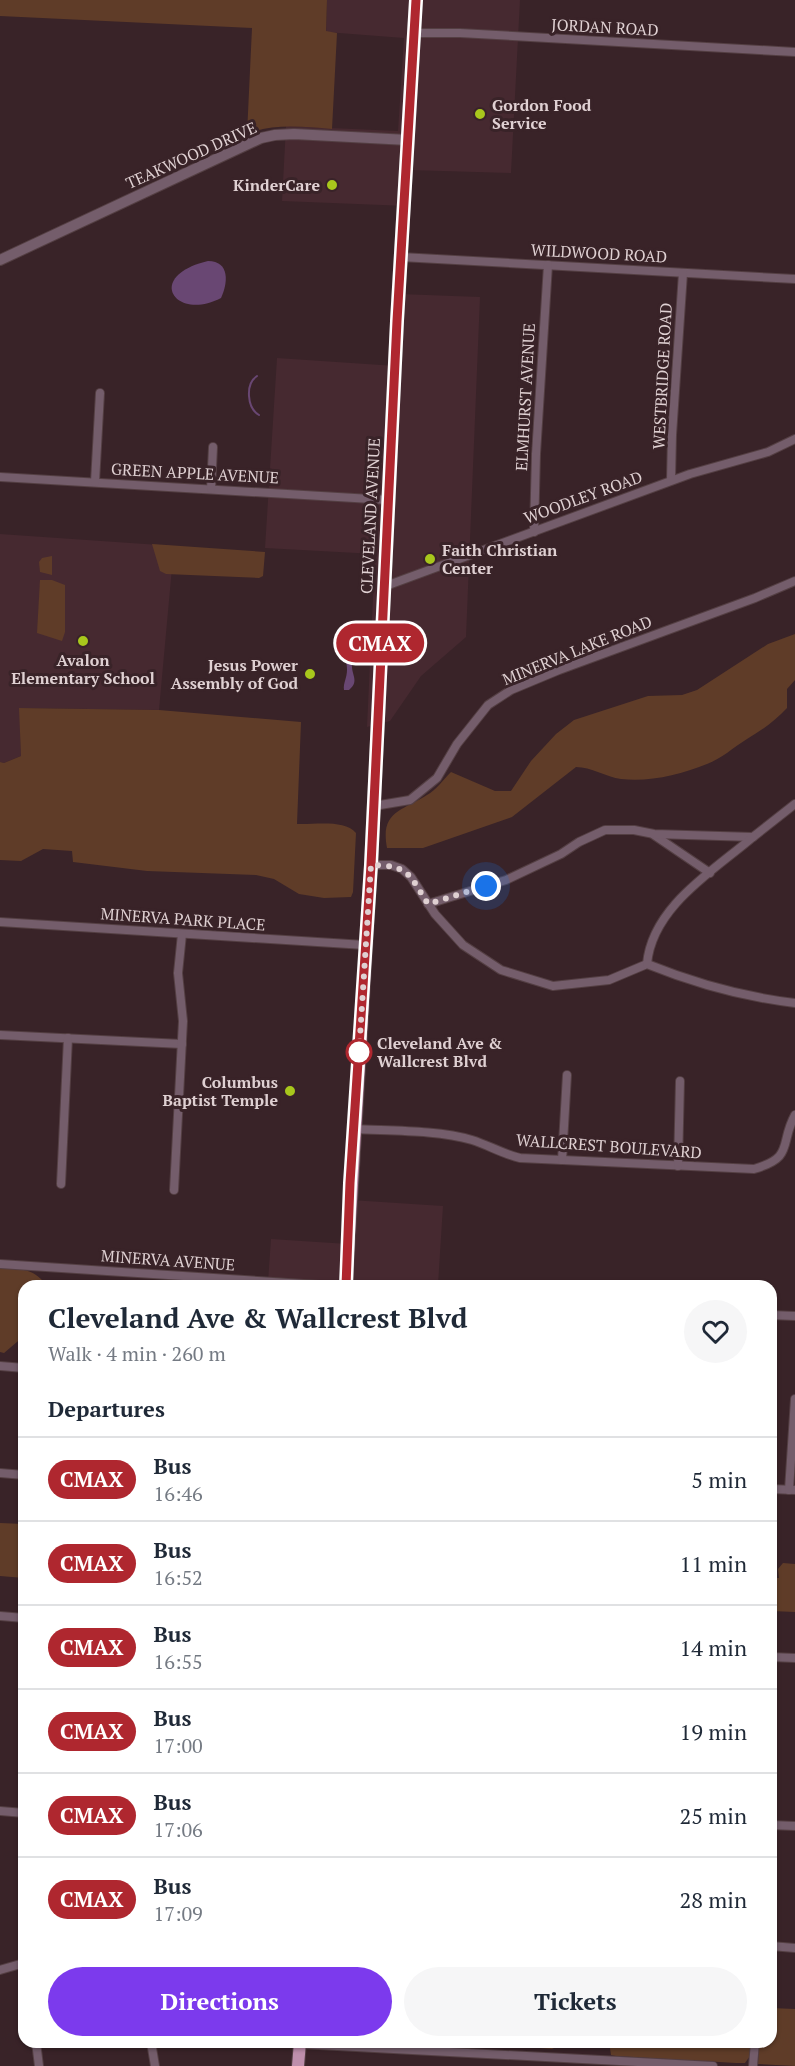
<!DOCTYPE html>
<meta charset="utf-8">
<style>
body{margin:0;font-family:"PT Serif",serif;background:#f6f6f7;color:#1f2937;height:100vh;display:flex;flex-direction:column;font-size:22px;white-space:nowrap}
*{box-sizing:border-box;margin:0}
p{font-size:20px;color:#747a83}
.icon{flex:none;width:33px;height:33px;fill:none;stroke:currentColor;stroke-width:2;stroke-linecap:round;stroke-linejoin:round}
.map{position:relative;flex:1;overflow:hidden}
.details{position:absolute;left:18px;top:1280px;width:759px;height:768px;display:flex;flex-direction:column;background:#fff;border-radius:18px;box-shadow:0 2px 4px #0004}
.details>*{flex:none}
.badge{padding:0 12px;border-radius:20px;font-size:21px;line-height:39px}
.you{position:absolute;width:30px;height:30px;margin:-15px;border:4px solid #fff;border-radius:50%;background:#1a73e8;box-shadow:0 0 0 9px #1a73e833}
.map>.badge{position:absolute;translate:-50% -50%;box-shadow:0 0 0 3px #fff}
h2{padding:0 30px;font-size:22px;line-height:54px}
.round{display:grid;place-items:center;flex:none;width:63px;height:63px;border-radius:32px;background:#f6f6f7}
.summary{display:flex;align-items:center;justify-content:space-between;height:102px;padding:0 30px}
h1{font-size:28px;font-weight:700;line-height:45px}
.cta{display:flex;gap:12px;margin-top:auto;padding:12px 30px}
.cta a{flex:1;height:69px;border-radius:36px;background:#7c3aed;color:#fff;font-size:24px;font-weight:700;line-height:69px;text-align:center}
.cta a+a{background:#f6f6f7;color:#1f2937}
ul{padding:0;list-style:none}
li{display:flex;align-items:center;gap:18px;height:84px;padding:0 30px;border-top:2px solid #e0e1e3}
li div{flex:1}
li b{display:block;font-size:22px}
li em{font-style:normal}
li .badge{min-width:66px;font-weight:700;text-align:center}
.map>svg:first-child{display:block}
.built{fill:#462930}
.green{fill:#5f3c28}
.water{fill:#694773}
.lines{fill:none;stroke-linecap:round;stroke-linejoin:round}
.stream{stroke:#694773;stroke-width:2}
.minor-casing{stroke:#543f43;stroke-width:10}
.tertiary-casing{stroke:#543f43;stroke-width:12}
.primary-casing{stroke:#543f43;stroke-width:14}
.minor{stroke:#745d6b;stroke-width:8}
.tertiary{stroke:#745d6b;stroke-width:10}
.primary{stroke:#be8fac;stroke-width:12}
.line-casing{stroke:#fff;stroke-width:14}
.line{stroke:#af272f;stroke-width:9}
.walk{stroke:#dfd0d2;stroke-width:6;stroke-dasharray:0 10.8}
.poi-dot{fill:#a8c71c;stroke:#392328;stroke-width:2}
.stop-dot{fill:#fff;stroke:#af272f;stroke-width:3}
.labels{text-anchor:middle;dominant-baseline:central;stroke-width:6;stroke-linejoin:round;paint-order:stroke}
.street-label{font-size:16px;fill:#dfd0d2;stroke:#392328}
.poi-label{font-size:16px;font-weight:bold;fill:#dfd0d2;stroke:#392328;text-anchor:end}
.stop-label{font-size:16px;font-weight:bold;fill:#dfd0d2;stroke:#392328;text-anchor:start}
</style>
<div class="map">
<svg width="795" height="2066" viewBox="0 0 795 2066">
<rect width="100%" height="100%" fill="#392328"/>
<g class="built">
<polygon points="327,0 520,0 511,173 409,170 407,206 282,201 286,126 398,131 404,38 326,32"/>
<polygon points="400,294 480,297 466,637 421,676 390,721 367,727 375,554 265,548 277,358 396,366"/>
<polygon points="0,534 174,546 159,710 20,708 21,756 4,763 0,762"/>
<polygon points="351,1200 443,1206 438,1285 322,1286 268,1282 271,1239 348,1244"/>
</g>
<g class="green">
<path d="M0,0h327l-1,31 11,2 -5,96c-29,-2 -58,-6 -85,5l5,-106 -252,-12z"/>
<polygon points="152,544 265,552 263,576 259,578 166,574 160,571"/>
<polygon points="52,556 52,575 40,572 39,562 42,558"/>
<polygon points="40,580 52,580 65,585 65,632 62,641 37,633"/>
<path d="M795,634v46l-8,9v19c-12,13 -25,22 -40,31 -13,8 -26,20 -40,25 -27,11 -57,18 -86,15 -15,-2 -30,-12 -45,-12l-64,50 -89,31h-36c-7,-37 15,-37 40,-53 9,-5 16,-15 24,-23l44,19h16l20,-30 25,-27 18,-14 74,-24 34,-1 15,-5 71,-46z"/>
<path d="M19,708l140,2 142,12 -4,102c17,1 47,-5 59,9l-3,59 -2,5 -27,1 -25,-4 -25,-15 -18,-4 -109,-4 -74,-9 -1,-11 -29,-2 -22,12 -21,-1v-98l4,1 17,-7z"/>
<path d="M0,1268c20,1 34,0 46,17l-22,1v50l-20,17 -4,-1z"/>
<polygon points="0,1523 24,1524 24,1578 0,1576"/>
<polygon points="783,1563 795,1564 795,1612 771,1611 771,1578 779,1578 778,1569"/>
<polygon points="771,2008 795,2009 795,2066 758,2064 759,2042 771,2042"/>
<polygon points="365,2042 435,2042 435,2048 364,2047"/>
<polygon points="491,2042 558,2042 558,2046 552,2049 492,2044"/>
<polygon points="609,2042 750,2042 750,2056 745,2063 736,2063 616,2056 611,2055"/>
</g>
<g class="water">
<path d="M208,261c22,0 20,22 13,37 -46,24 -77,-22 -13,-37z"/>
<path d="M349,637l7,2c1,10 -4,16 -4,25 -1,11 8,17 -3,26h-5c-1,-7 3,-12 3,-20 1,-13 -10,-21 2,-33z"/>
</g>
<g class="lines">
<path class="stream" d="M257,376c-12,8 -10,32 2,39"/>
<defs>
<g id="minor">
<polyline points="414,33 460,33 795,52"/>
<polyline points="401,257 795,279"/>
<polyline points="0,477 388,500"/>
<polyline points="671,480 672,435 683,273"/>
<polyline points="95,482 100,393"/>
<polyline points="211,489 213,447"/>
<polyline points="534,532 536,454 548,265"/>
<polyline points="383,587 690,474 768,452 795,439"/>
<polyline points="374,806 410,800 437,778 457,744 488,705 511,690 559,670 755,598 795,581"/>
<polyline points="654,835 710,873"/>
<path d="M371,865h20l11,4 9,8 24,37 28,31 38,25 52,16 56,-6 38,-16c47,19 97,33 148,39"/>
<polyline points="428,904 506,880 561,854 579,842 605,830 634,830 654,834 753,837 795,804"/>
<polyline points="0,922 365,945"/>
<path d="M647,964c5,-57 66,-93 106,-127"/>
<polyline points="0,1035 182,1044"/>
<path d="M354,1129c36,2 84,1 118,11 16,5 31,14 48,18l234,11c41,-12 25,-25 41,-54"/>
<polyline points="562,1160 567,1075"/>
<polyline points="678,1166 680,1081"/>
<polyline points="61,1184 68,1038"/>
<polyline points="174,1190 183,1021 178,973 182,934"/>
<polyline points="0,1264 335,1286"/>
<polyline points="771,1315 795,1316"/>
<polyline points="0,1366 24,1368"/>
<polyline points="0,1473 24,1475"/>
<polyline points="771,1489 795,1490"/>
<polyline points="789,1490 795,1399"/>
<polyline points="0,1616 24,1618"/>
<polyline points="771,1657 795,1658"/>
<polyline points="0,1811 24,1813"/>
<polyline points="771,1825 795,1826"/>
<polyline points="771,1946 795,1948"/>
<polyline points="0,1970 24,1963"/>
<polyline points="36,2042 39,2066"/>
<polyline points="151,2042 155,2066"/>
<polyline points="300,2044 713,2066"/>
<polyline points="753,2066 755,2042"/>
</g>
<polyline id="tertiary" points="0,260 261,138 275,135 294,134 408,140"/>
<g id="primary">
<polyline points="346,1286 371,865 398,302 416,0"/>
<polyline points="298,2066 300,2042"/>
</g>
</defs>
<use href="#minor" class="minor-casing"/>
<use href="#tertiary" class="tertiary-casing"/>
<use href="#primary" class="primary-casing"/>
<use href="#minor" class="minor"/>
<use href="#tertiary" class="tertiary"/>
<use href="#primary" class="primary"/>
</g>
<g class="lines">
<defs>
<polyline id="line" points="346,1286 350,1183 371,865 397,321 416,0"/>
</defs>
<use href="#line" class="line-casing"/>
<use href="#line" class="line"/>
<path class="walk" d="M359,1052l12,-187c39,1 37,8 57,39l58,-18"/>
</g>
<g class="poi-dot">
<circle cx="480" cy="114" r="6"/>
<circle cx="332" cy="185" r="6"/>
<circle cx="430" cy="559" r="6"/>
<circle cx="83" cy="641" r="6"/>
<circle cx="310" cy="674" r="6"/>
<circle cx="290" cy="1091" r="6"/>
</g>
<circle class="stop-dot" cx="359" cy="1052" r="12"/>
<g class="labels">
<g class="street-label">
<text transform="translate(605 27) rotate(3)">JORDAN ROAD</text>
<text transform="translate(191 155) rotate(-24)">TEAKWOOD DRIVE</text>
<text transform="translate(599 253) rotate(3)">WILDWOOD ROAD</text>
<text transform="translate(662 376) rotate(-87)">WESTBRIDGE ROAD</text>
<text transform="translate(525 397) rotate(-87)">ELMHURST AVENUE</text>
<text transform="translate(195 473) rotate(3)">GREEN APPLE AVENUE</text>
<text transform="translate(583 497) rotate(-20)">WOODLEY ROAD</text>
<text transform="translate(370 516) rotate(-87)">CLEVELAND AVENUE</text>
<text transform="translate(577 650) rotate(-22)">MINERVA LAKE ROAD</text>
<text transform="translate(183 919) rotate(4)">MINERVA PARK PLACE</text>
<text transform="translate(609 1146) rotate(4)">WALLCREST BOULEVARD</text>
<text transform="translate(168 1260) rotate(4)">MINERVA AVENUE</text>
</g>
<g class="poi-label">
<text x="492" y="105" text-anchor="start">Gordon Food<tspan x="492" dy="18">Service</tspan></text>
<text x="320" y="185">KinderCare</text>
<text x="442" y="550" text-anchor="start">Faith Christian<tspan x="442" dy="18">Center</tspan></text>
<text x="83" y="660" text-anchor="middle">Avalon<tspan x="83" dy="18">Elementary School</tspan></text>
<text x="298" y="665">Jesus Power<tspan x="298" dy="18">Assembly of God</tspan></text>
<text x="278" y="1082">Columbus<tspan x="278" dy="18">Baptist Temple</tspan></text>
</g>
<g class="stop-label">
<text x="377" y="1043">Cleveland Ave &amp;<tspan x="377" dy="18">Wallcrest Blvd</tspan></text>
</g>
</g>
</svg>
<div class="you" style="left:486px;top:886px"></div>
<b class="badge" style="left:380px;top:643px;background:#af272f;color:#fff">CMAX</b>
<section class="details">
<div class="summary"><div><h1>Cleveland Ave &amp; Wallcrest Blvd</h1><p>Walk · 4 min · 260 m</p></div><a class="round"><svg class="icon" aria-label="heart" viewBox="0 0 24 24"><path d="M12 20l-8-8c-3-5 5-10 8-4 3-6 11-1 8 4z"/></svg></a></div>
<h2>Departures</h2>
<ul>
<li><span class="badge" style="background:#af272f;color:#fff">CMAX</span><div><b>Bus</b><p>16:46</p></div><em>5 min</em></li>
<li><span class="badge" style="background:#af272f;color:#fff">CMAX</span><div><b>Bus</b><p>16:52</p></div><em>11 min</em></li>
<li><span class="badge" style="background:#af272f;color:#fff">CMAX</span><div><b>Bus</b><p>16:55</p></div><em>14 min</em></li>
<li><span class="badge" style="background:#af272f;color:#fff">CMAX</span><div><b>Bus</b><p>17:00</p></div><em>19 min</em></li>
<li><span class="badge" style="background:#af272f;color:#fff">CMAX</span><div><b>Bus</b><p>17:06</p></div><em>25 min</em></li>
<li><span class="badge" style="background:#af272f;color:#fff">CMAX</span><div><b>Bus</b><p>17:09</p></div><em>28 min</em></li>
</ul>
<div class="cta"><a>Directions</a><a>Tickets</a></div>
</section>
</div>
